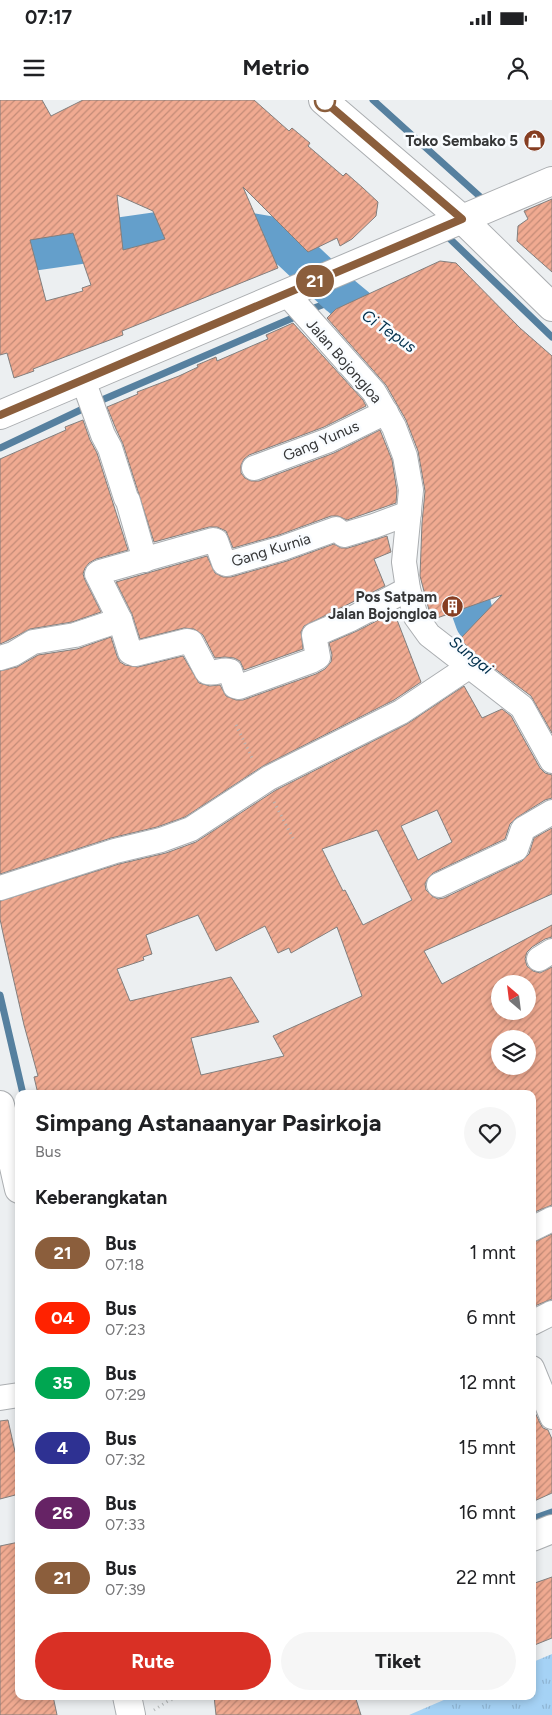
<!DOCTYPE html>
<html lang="id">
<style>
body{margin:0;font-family:Figtree,sans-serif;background:#f6f6f6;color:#202124;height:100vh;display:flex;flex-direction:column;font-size:19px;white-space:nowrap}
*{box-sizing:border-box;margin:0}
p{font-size:16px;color:#757577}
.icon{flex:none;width:28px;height:28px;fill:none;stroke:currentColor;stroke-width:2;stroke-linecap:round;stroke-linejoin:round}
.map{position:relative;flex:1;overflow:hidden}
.side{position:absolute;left:15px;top:990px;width:521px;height:610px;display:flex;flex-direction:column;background:#fff;border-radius:10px;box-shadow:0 2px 8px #0003}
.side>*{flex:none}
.badge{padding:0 10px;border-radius:16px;font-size:18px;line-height:32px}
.needle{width:32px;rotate:332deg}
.controls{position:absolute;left:491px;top:875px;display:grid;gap:10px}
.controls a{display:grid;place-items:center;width:45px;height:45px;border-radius:50%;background:#fff;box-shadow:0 2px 8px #0003;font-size:25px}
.map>.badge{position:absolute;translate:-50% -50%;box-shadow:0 0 0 2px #fff}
h2{padding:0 20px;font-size:19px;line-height:45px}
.round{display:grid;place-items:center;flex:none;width:52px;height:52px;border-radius:26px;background:#f6f6f6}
.headline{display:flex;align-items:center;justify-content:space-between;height:85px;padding:0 20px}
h1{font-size:24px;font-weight:700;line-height:38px}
.cta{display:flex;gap:10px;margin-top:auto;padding:10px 20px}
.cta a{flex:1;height:58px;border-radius:30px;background:#d93025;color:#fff;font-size:20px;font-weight:700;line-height:58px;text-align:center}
.cta a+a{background:#f6f6f6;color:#202124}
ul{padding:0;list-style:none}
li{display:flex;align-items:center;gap:15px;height:65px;padding:0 20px}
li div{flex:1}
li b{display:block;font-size:19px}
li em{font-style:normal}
li .badge{min-width:55px;font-weight:700;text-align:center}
.status{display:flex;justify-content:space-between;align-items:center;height:35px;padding:0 25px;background:#fff;direction:ltr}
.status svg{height:14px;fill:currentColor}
header{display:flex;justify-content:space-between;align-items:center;height:65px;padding:0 20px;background:#fff;font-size:22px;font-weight:700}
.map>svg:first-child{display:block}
.grass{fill:url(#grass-tufts)}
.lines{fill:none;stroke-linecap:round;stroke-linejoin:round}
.stream{stroke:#56809f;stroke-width:7}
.river{stroke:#649fcb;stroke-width:41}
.building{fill:url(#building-hatch);stroke:#827f7e;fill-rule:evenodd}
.minor-casing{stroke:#abaeb1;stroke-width:26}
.major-casing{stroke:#abaeb1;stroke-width:30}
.path{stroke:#b4b7b8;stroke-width:3;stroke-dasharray:1 4;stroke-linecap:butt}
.minor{stroke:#fff;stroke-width:24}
.major{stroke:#fff;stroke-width:28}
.line-casing{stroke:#fff;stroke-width:11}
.line{stroke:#8b5e3c;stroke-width:8}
.stop-dot{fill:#fff;stroke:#8b5e3c;stroke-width:2.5}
.labels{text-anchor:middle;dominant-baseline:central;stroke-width:5;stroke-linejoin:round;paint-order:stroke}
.poi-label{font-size:15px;font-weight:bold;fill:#353637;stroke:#f9fcff;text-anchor:end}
.street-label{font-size:15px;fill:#353637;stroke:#f9fcff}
.water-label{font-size:16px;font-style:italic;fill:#002f4c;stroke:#f9fcff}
</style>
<div class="status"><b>07:17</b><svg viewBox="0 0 49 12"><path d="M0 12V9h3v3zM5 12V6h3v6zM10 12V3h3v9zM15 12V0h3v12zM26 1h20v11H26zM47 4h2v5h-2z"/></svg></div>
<header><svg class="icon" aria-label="menu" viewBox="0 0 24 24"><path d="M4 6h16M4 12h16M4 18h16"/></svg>Metrio<svg class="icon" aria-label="person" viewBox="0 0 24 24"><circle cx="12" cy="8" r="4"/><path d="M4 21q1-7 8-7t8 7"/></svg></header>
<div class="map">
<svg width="552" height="1615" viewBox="0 0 552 1615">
<defs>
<pattern id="grass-tufts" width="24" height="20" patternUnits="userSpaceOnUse" patternTransform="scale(1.25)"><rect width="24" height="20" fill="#a5d2f5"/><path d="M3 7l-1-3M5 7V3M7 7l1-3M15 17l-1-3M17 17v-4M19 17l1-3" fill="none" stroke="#8fb5d3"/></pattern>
<pattern id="building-hatch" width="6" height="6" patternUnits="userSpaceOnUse" patternTransform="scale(1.25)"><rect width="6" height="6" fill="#f0aa91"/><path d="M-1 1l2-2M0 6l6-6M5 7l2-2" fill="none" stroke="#c38b77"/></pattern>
</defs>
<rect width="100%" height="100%" fill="#eceff1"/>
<polygon class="grass" points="552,1554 552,1615 409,1615 453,1596 532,1596 533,1562"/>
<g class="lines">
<g class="stream">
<polyline points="373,0 487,103"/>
<polyline points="449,138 552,237"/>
<polyline points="309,210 343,197"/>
<polyline points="95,303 295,217"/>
<polyline points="0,348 89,306"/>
<polyline points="0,895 23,994"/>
<polyline points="532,1419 552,1412"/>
</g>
<g class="river">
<polyline points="0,155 189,128 230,130 271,137 291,149 340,195 369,219 395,236"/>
<polyline points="467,450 464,462 471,508 476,522 497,546 552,578"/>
</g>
</g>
<g class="building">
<path d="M0,0h42l9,16 32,-16h171l35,31 3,-3 18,15 -2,3 35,30 3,-3 17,15 15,14 -2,14 -24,23 -12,7 -3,-8 -29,14 -65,-65 35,81 -156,63 1,4 -90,34 1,2 -20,7 -7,-25 -7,2zM117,95l36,16 12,28 -42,11zM73,133l18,52 -9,3 1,3 -37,10 -16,-61z"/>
<polygon points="552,99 552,172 517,141 518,126 528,119 524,111"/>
<polygon points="440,161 456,163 520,228 552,256 552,633 531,596 474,553 460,539 502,495 437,518 429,510 420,476 422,423 425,391 418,351 406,320 386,285 327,218 336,209"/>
<polygon points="293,223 363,300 366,306 324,327 249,355 244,359 241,365 241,373 245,378 251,381 259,381 334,353 380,330 392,360 397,391 396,403 347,420 338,416 331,416 279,435 233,448 226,431 217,427 209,427 154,442 123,344 116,329 107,307 138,294 137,292 179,276 198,267 197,265 216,257 217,261 268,239 266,235"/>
<polygon points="83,320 90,340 97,353 128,450 96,459 89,463 85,468 83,474 85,480 101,512 72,522 30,529 7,541 0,544 0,359 66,330 65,327"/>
<polygon points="387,436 391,452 374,459 385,486 304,526 301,532 303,549 244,570 240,561 234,558 225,557 215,558 203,535 194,529 184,528 140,539 132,514 116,482 207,456 215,473 223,477 231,477 287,461 334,444 341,448 348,448"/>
<polygon points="394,512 421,582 394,600 263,666 185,717 157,727 111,738 0,774 0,571 17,567 38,555 77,549 111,537 117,556 120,562 125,565 138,567 183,556 199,583 210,586 220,585 226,596 236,600 243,600 316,574 325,569 331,562 332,555 329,543 357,531"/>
<path d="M464,586l18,32 20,-9 9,7 29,52 5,5 7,2v23l-7,2 -29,18 -6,6 -5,15 -72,34 -5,5 -3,6 1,6 6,6 6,3 6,-1 78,-37 7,-7 5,-16 18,-10v66l-128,57 18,33 110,-59v12l-7,2 -13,8 -5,5 -2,7 2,7 6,5 7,2 12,-6v238l-20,8v-119h-494l-4,-17 4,-1 -14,-51 -20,-87 -4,-19v-18l119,-37 47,-11 30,-11 80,-52 131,-66zM437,710l15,32 -34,18 -17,-34zM377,730l35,70 -49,25 -18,-35 -2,1 -21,-42zM198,815l18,36 49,-25 13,27 11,-5 2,5 46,-26 25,69 -89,40 11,20 -83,19 -10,-37 68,-16 -28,-45 -101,24 -13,-32 27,-9 -1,-3 9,-3 -6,-19zM500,884h28v27h-28zM500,939h28v27h-28z"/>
<polygon points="552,1134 552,1199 532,1207 532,1143"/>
<polygon points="532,1306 540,1323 543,1328 548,1330 552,1339 552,1393 532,1402"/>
<polygon points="8,1320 16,1356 19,1355 19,1394 0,1399 0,1321"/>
<polygon points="19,1442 19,1596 53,1596 57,1615 0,1615 0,1446"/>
<polygon points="552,1477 552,1538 532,1546 532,1484"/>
<polygon points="214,1596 355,1596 361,1615 216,1615"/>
</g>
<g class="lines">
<defs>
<g id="minor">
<polyline points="286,193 374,292 394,327 405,356 411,390 404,462 408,489 416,517 429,535 522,607 552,661"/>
<polyline points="83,280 103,335 110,348 126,398 128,401 145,460"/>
<polyline points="254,368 329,340 386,312"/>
<path d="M120,520l10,32 5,2 52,-13 4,1 16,30c8,3 16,-4 23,-1l5,15 4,1 72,-26 7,-4 -4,-22 37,-16 57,-30"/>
<polyline points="0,558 13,554 33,542 75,535 120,520 97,474 100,472 213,440 216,441 224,463 227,464 283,448 336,429 344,435 374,426 409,413"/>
<polyline points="439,785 516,749 523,729 552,712"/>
<polyline points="0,788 115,751 161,740 191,729 269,678 401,612 470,566"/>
<polyline points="539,859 552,851"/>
<polyline points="532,1129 552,1119"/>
<polyline points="532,1223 552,1213"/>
<polyline points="532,1268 552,1317"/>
<polyline points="0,1298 19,1295"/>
</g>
<g id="major">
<polyline points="323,0 462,119 552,207"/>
<polyline points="0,315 552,81"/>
<polyline points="0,1005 19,1089"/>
<polyline points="532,1437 552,1429"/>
<polyline points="127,1596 131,1615"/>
</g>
</defs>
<use href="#minor" class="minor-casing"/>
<use href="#major" class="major-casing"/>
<g class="path">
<polyline points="236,625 253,660"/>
<polyline points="274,702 294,740"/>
<polyline points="154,1610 168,1601 182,1596"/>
</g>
<use href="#minor" class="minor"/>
<use href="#major" class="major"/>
</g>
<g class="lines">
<defs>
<polyline id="line" points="0,315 462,119 323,0"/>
</defs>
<use href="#line" class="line-casing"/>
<use href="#line" class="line"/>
</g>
<defs>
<symbol id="shop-disc" viewBox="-11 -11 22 22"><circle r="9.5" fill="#863e22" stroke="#f9fcff"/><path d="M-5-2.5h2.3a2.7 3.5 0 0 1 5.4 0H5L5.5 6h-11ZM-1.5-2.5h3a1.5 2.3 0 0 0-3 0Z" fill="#fff"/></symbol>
<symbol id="building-disc" viewBox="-11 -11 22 22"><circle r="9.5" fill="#863e22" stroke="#f9fcff"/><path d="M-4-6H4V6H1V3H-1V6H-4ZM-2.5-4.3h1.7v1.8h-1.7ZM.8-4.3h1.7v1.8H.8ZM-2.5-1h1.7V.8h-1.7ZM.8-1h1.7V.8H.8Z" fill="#fff"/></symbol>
</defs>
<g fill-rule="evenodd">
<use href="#shop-disc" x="522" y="28" width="25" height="25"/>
<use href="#building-disc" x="440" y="494" width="25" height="25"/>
</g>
<circle class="stop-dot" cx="325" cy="1" r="10"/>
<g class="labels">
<g class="poi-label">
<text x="518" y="41">Toko Sembako 5</text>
<text x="437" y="497">Pos Satpam<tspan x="437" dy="17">Jalan Bojongloa</tspan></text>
</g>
<g class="street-label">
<text transform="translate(344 261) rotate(49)">Jalan Bojongloa</text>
<text transform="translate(321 341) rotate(-23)">Gang Yunus</text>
<text transform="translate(271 450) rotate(-17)">Gang Kurnia</text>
</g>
<g class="water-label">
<text transform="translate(389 231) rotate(35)">Ci Tepus</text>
<text transform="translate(471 555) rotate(39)">Sungai</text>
</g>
</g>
</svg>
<div class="controls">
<a><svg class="needle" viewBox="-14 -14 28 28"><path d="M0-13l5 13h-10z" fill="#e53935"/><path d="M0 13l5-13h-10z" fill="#757577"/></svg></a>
<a><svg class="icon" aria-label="layers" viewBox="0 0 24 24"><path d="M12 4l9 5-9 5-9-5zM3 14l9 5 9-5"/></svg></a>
</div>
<b class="badge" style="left:315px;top:181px;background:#8b5e3c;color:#fff">21</b>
<section class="side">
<div class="headline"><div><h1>Simpang Astanaanyar Pasirkoja</h1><p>Bus</p></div><a class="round"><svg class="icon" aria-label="heart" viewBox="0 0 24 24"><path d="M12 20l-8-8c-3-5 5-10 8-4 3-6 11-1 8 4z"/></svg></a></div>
<h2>Keberangkatan</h2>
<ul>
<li><span class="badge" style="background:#8b5e3c;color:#fff">21</span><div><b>Bus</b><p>07:18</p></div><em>1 mnt</em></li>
<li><span class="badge" style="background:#f20;color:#fff">04</span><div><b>Bus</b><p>07:23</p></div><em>6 mnt</em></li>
<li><span class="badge" style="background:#00a651;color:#fff">35</span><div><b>Bus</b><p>07:29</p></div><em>12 mnt</em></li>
<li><span class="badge" style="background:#2e3192;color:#fff">4</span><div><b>Bus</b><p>07:32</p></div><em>15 mnt</em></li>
<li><span class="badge" style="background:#662365;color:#fff">26</span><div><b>Bus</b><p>07:33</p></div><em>16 mnt</em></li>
<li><span class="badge" style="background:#8b5e3c;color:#fff">21</span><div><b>Bus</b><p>07:39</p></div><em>22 mnt</em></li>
</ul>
<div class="cta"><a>Rute</a><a>Tiket</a></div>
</section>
</div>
